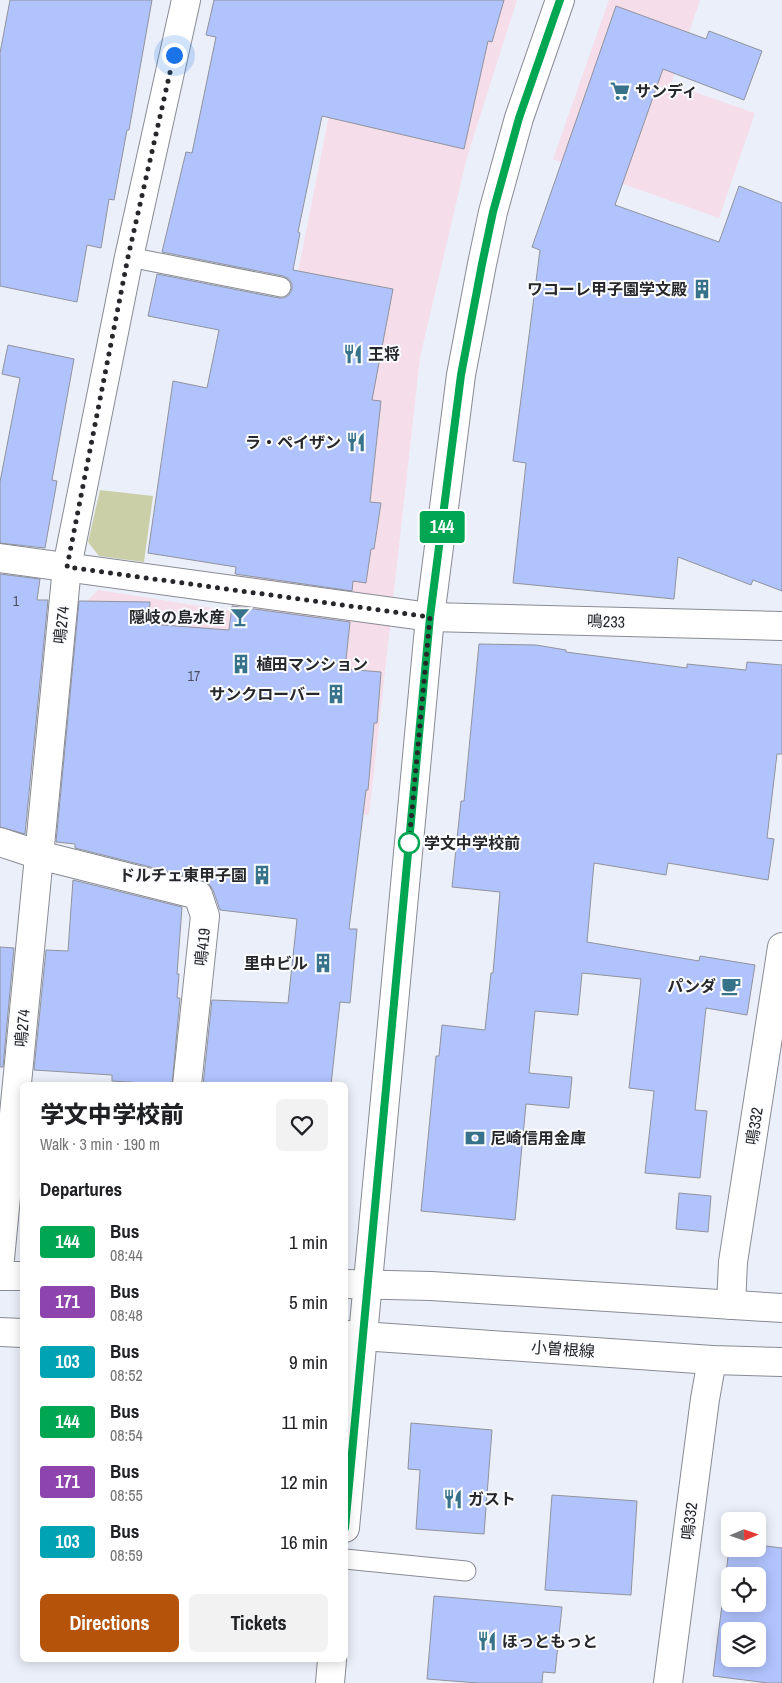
<!DOCTYPE html>
<meta charset="utf-8">
<style>
body{margin:0;font-family:"Archivo Narrow","Noto Sans JP",sans-serif;background:#f2f2f2;color:#202124;height:100vh;display:flex;flex-direction:column;font-size:19px;white-space:nowrap}
*{box-sizing:border-box;margin:0}
p{font-size:16px;color:#757577}
.icon{flex:none;width:28px;height:28px;fill:none;stroke:currentColor;stroke-width:2;stroke-linecap:round;stroke-linejoin:round}
.map{position:relative;flex:1;overflow:hidden}
.drawer{position:absolute;left:20px;top:1082px;width:328px;height:580px;display:flex;flex-direction:column;background:#fff;border-radius:8px;box-shadow:0 2px 12px #0003}
.drawer>*{flex:none}
.badge{padding:0 10px;border-radius:4px;font-size:18px;line-height:32px}
.needle{width:32px;rotate:88deg}
.tools{position:absolute;left:721px;top:1512px;display:grid;gap:10px}
.tools a{display:grid;place-items:center;width:45px;height:45px;border-radius:8px;background:#fff;box-shadow:0 2px 12px #0003;font-size:25px}
.you{position:absolute;width:25px;height:25px;margin:-12px;border:4px solid #fff;border-radius:50%;background:#1a73e8;box-shadow:0 0 0 8px #1a73e833}
.map>.badge{position:absolute;translate:-50% -50%;box-shadow:0 0 0 2px #fff}
h2{padding:0 20px;font-size:19px;line-height:45px}
.round{display:grid;place-items:center;flex:none;width:52px;height:52px;border-radius:8px;background:#f2f2f2}
.summary{display:flex;align-items:center;justify-content:space-between;height:85px;padding:0 20px}
h1{font-size:24px;font-weight:800;line-height:38px}
.cta{display:flex;gap:10px;margin-top:auto;padding:10px 20px}
.cta a{flex:1;height:58px;border-radius:8px;background:#b45309;color:#fff;font-size:20px;font-weight:800;line-height:58px;text-align:center}
.cta a+a{background:#f2f2f2;color:#202124}
ul{padding:0;list-style:none}
li{display:flex;align-items:center;gap:15px;height:60px;padding:0 20px}
li div{flex:1}
li b{display:block;font-size:19px}
li em{font-style:normal}
li .badge{min-width:55px;font-weight:700;text-align:center}
.map>svg:first-child{display:block}
.commercial{fill:#f5dde9}
.green{fill:#cbcfa8}
.building{fill:#b1c3fd;stroke:#90939c;fill-rule:evenodd}
.lines{fill:none;stroke-linecap:round;stroke-linejoin:round}
.lane-casing{stroke:#888b94;stroke-width:21}
.street-casing{stroke:#888b94;stroke-width:30}
.secondary-casing{stroke:#888b94;stroke-width:30}
.lane{stroke:#fff;stroke-width:19}
.street{stroke:#fff;stroke-width:28}
.secondary{stroke:#fff;stroke-width:28}
.line-casing{stroke:#fff;stroke-width:11}
.line{stroke:#00a651;stroke-width:8}
.walk{stroke:#26272b;stroke-width:5;stroke-dasharray:0 9}
.stop-dot{fill:#fff;stroke:#00a651;stroke-width:2.5}
.labels{text-anchor:middle;dominant-baseline:central;stroke-width:4;stroke-linejoin:round;paint-order:stroke}
.number-label{font-size:14px;fill:#494e60}
.poi-label{font-size:16px;font-weight:bold;fill:#26272b;stroke:#fbfcfe;text-anchor:end}
.street-label{font-size:16px;fill:#26272b;stroke:#fbfcfe}
.stop-label{font-size:16px;font-weight:bold;fill:#26272b;stroke:#fbfcfe;text-anchor:start}
</style>
<div class="map">
<svg width="782" height="1683" viewBox="0 0 782 1683">
<rect width="100%" height="100%" fill="#ebeff9"/>
<g class="commercial">
<polygon points="305,0 517,0 467,157 420,357 369,815 230,801 83,605 98,590 231,611 335,85"/>
<polygon points="609,0 700,0 671,84 755,113 719,218 553,159"/>
</g>
<polygon class="green" points="100,490 153,496 144,562 99,556 88,542"/>
<g class="building">
<polygon points="10,0 152,0 129,130 127,130 114,200 109,199 101,248 87,245 77,302 0,286 0,53"/>
<polygon points="214,0 504,0 492,42 488,41 464,149 322,116 298,232 300,233 293,270 393,289 372,400 381,401 370,502 381,503 374,549 371,549 366,583 353,581 352,591 235,574 236,567 148,553 173,381 207,388 219,330 148,316 157,274 279,298 284,298 289,295 292,289 292,284 289,279 283,276 162,252 186,152 192,153 216,37 206,35"/>
<polygon points="616,6 706,39 709,31 762,51 744,100 663,69 615,205 719,242 739,186 782,203 782,591 753,580 751,585 678,557 674,599 513,583 526,463 513,461 540,250 532,247"/>
<polygon points="8,345 74,359 52,480 57,481 45,548 0,543 0,482 20,378 2,374"/>
<polygon points="0,574 40,579 37,600 48,600 25,834 0,827"/>
<polygon points="79,601 150,602 149,624 229,630 232,606 350,622 345,669 381,672 377,723 374,723 368,790 366,790 349,929 357,929 350,1003 340,1002 331,1085 203,1085 212,1000 288,1003 297,919 220,910 213,890 209,884 202,880 75,848 75,844 56,842"/>
<polygon points="479,644 536,645 566,650 566,652 687,668 687,664 746,670 747,662 782,665 782,754 777,754 767,838 774,839 768,880 668,863 666,875 594,863 587,942 699,961 700,956 755,965 747,1015 706,1008 695,1110 707,1111 700,1178 645,1173 654,1091 629,1088 641,979 582,973 578,1015 535,1011 529,1073 572,1077 569,1108 526,1104 515,1220 421,1211 436,1056 439,1056 442,1025 485,1030 491,973 493,973 500,892 452,887 461,801 464,801"/>
<polygon points="73,880 182,907 177,974 179,974 177,998 180,998 172,1085 112,1081 112,1075 34,1070 46,950 68,951"/>
<polygon points="0,947 14,948 3,1067 0,1067"/>
<polygon points="679,1193 711,1196 708,1232 676,1229"/>
<polygon points="411,1423 492,1430 484,1534 416,1529 420,1470 408,1469"/>
<polygon points="552,1495 637,1501 631,1595 545,1590"/>
<path d="M730,1541v8h28v-4l24,3v135h-14l-55,-7zM730,1576h28v28h-28zM730,1631h28v28h-28z"/>
<polygon points="434,1596 562,1607 555,1673 543,1672 542,1683 478,1683 427,1679"/>
</g>
<g class="lines">
<defs>
<g id="lane">
<polyline points="129,257 281,287"/>
<polyline points="345,1559 466,1571"/>
</g>
<g id="street">
<polyline points="0,558 430,617 782,626"/>
<polyline points="0,842 39,855 198,895 205,916 187,1085"/>
<polyline points="0,1259 67,567 129,257 186,0"/>
<polyline points="731,1305 733,1262 782,947"/>
<polyline points="668,1683 705,1399 712,1360"/>
</g>
<g id="secondary">
<polyline points="0,1276 22,1276"/>
<polyline points="345,1284 431,1286 782,1308"/>
<polyline points="0,1332 22,1333"/>
<polyline points="347,1335 712,1360 782,1362"/>
<polyline points="345,1528 430,617 461,375 482,264 493,212 519,118 560,0"/>
<polyline points="330,1683 332,1660"/>
</g>
</defs>
<use href="#lane" class="lane-casing"/>
<use href="#street" class="street-casing"/>
<use href="#secondary" class="secondary-casing"/>
<use href="#lane" class="lane"/>
<use href="#street" class="street"/>
<use href="#secondary" class="secondary"/>
</g>
<g class="lines">
<defs>
<polyline id="line" points="345,1528 430,617 461,375 482,264 493,212 519,118 560,0"/>
</defs>
<use href="#line" class="line-casing"/>
<use href="#line" class="line"/>
<polyline class="walk" points="174,55 128,257 67,567 430,617 409,843"/>
</g>
<defs>
<symbol id="supermarket-bare" viewBox="-9 -9 18 18"><path d="M-6-5.5h2.5l.6 2H6L4.5 2H-2.5L-4.4-4H-6ZM-1.5 3.2a1.3 1.3 0 1 0 .1 0ZM3 3.2a1.3 1.3 0 1 0 .1 0Z" fill="#36738a" stroke="#fbfcfe" stroke-width="2.5" paint-order="stroke"/></symbol>
<symbol id="building-bare" viewBox="-9 -9 18 18"><path d="M-4-6H4V6H1V3H-1V6H-4ZM-2.5-4.3h1.7v1.8h-1.7ZM.8-4.3h1.7v1.8H.8ZM-2.5-1h1.7V.8h-1.7ZM.8-1h1.7V.8H.8Z" fill="#36738a" stroke="#fbfcfe" stroke-width="2.5" paint-order="stroke"/></symbol>
<symbol id="restaurant-bare" viewBox="-9 -9 18 18"><path d="M-5-6h1v4h1v-4h1v4h1v-4h1v5L-1.5 .5V6h-2V.5L-5-1ZM5-6V6H3V1.5H1.5Q1.5-4 5-6Z" fill="#36738a" stroke="#fbfcfe" stroke-width="2.5" paint-order="stroke"/></symbol>
<symbol id="bar-bare" viewBox="-9 -9 18 18"><path d="M-6-5H6L.8 .8V4.5H3.5V6h-7V4.5H-.8V.8Z" fill="#36738a" stroke="#fbfcfe" stroke-width="2.5" paint-order="stroke"/></symbol>
<symbol id="cafe-bare" viewBox="-9 -9 18 18"><path d="M-5.5-4.5H6V0H3Q3 3.5 0 3.5H-2.5Q-5.5 3.5-5.5 0ZM3-3.2v2h1.7v-2ZM-6 4.5H4V6H-6Z" fill="#36738a" stroke="#fbfcfe" stroke-width="2.5" paint-order="stroke"/></symbol>
<symbol id="bank-bare" viewBox="-9 -9 18 18"><path d="M-6-4H6V4H-6ZM0-2.3a2.3 2.3 0 1 0 0 4.6a2.3 2.3 0 1 0 0-4.6Z" fill="#36738a" stroke="#fbfcfe" stroke-width="2.5" paint-order="stroke"/></symbol>
</defs>
<g fill-rule="evenodd">
<use href="#supermarket-bare" x="606" y="77" width="28" height="28"/>
<use href="#building-bare" x="688" y="275" width="28" height="28"/>
<use href="#restaurant-bare" x="339" y="340" width="28" height="28"/>
<use href="#restaurant-bare" x="342" y="428" width="28" height="28"/>
<use href="#bar-bare" x="226" y="603" width="28" height="28"/>
<use href="#building-bare" x="227" y="650" width="28" height="28"/>
<use href="#building-bare" x="322" y="680" width="28" height="28"/>
<use href="#building-bare" x="248" y="861" width="28" height="28"/>
<use href="#building-bare" x="309" y="949" width="28" height="28"/>
<use href="#cafe-bare" x="717" y="972" width="28" height="28"/>
<use href="#bank-bare" x="461" y="1124" width="28" height="28"/>
<use href="#restaurant-bare" x="439" y="1485" width="28" height="28"/>
<use href="#restaurant-bare" x="473" y="1627" width="28" height="28"/>
</g>
<circle class="stop-dot" cx="409" cy="843" r="10"/>
<g class="labels">
<g class="number-label">
<text x="16" y="601">1</text>
<text x="194" y="676">17</text>
</g>
<g class="poi-label">
<text x="635" y="91" text-anchor="start">サンディ</text>
<text x="687" y="289">ワコーレ甲子園学文殿</text>
<text x="368" y="354" text-anchor="start">王将</text>
<text x="341" y="442">ラ・ペイザン</text>
<text x="225" y="617">隠岐の島水産</text>
<text x="256" y="664" text-anchor="start">植田マンション</text>
<text x="321" y="694">サンクローバー</text>
<text x="247" y="875">ドルチェ東甲子園</text>
<text x="308" y="963">里中ビル</text>
<text x="716" y="986">パンダ</text>
<text x="490" y="1138" text-anchor="start">尼崎信用金庫</text>
<text x="468" y="1499" text-anchor="start">ガスト</text>
<text x="502" y="1641" text-anchor="start">ほっともっと</text>
</g>
<g class="street-label">
<text transform="translate(606 621) rotate(2)">鳴233</text>
<text transform="translate(61 625) rotate(-84)">鳴274</text>
<text transform="translate(202 947) rotate(-84)">鳴419</text>
<text transform="translate(22 1028) rotate(-85)">鳴274</text>
<text transform="translate(754 1126) rotate(-81)">鳴332</text>
<text transform="translate(563 1349) rotate(4)">小曽根線</text>
<text transform="translate(689 1521) rotate(-83)">鳴332</text>
</g>
<g class="stop-label">
<text x="424" y="843">学文中学校前</text>
</g>
</g>
</svg>
<div class="tools">
<a><svg class="needle" viewBox="-14 -14 28 28"><path d="M0-13l5 13h-10z" fill="#e53935"/><path d="M0 13l5-13h-10z" fill="#757577"/></svg></a>
<a><svg class="icon" aria-label="locate" viewBox="0 0 24 24"><circle cx="12" cy="12" r="6"/><path d="M12 2v4M12 18v4M2 12h4M18 12h4"/></svg></a>
<a><svg class="icon" aria-label="layers" viewBox="0 0 24 24"><path d="M12 4l9 5-9 5-9-5zM3 14l9 5 9-5"/></svg></a>
</div>
<div class="you" style="left:174px;top:55px"></div>
<b class="badge" style="left:442px;top:527px;background:#00a651;color:#fff">144</b>
<section class="drawer">
<div class="summary"><div><h1>学文中学校前</h1><p>Walk · 3 min · 190 m</p></div><a class="round"><svg class="icon" aria-label="heart" viewBox="0 0 24 24"><path d="M12 20l-8-8c-3-5 5-10 8-4 3-6 11-1 8 4z"/></svg></a></div>
<h2>Departures</h2>
<ul>
<li><span class="badge" style="background:#00a651;color:#fff">144</span><div><b>Bus</b><p>08:44</p></div><em>1 min</em></li>
<li><span class="badge" style="background:#8e44ad;color:#fff">171</span><div><b>Bus</b><p>08:48</p></div><em>5 min</em></li>
<li><span class="badge" style="background:#00a3b4;color:#fff">103</span><div><b>Bus</b><p>08:52</p></div><em>9 min</em></li>
<li><span class="badge" style="background:#00a651;color:#fff">144</span><div><b>Bus</b><p>08:54</p></div><em>11 min</em></li>
<li><span class="badge" style="background:#8e44ad;color:#fff">171</span><div><b>Bus</b><p>08:55</p></div><em>12 min</em></li>
<li><span class="badge" style="background:#00a3b4;color:#fff">103</span><div><b>Bus</b><p>08:59</p></div><em>16 min</em></li>
</ul>
<div class="cta"><a>Directions</a><a>Tickets</a></div>
</section>
</div>
